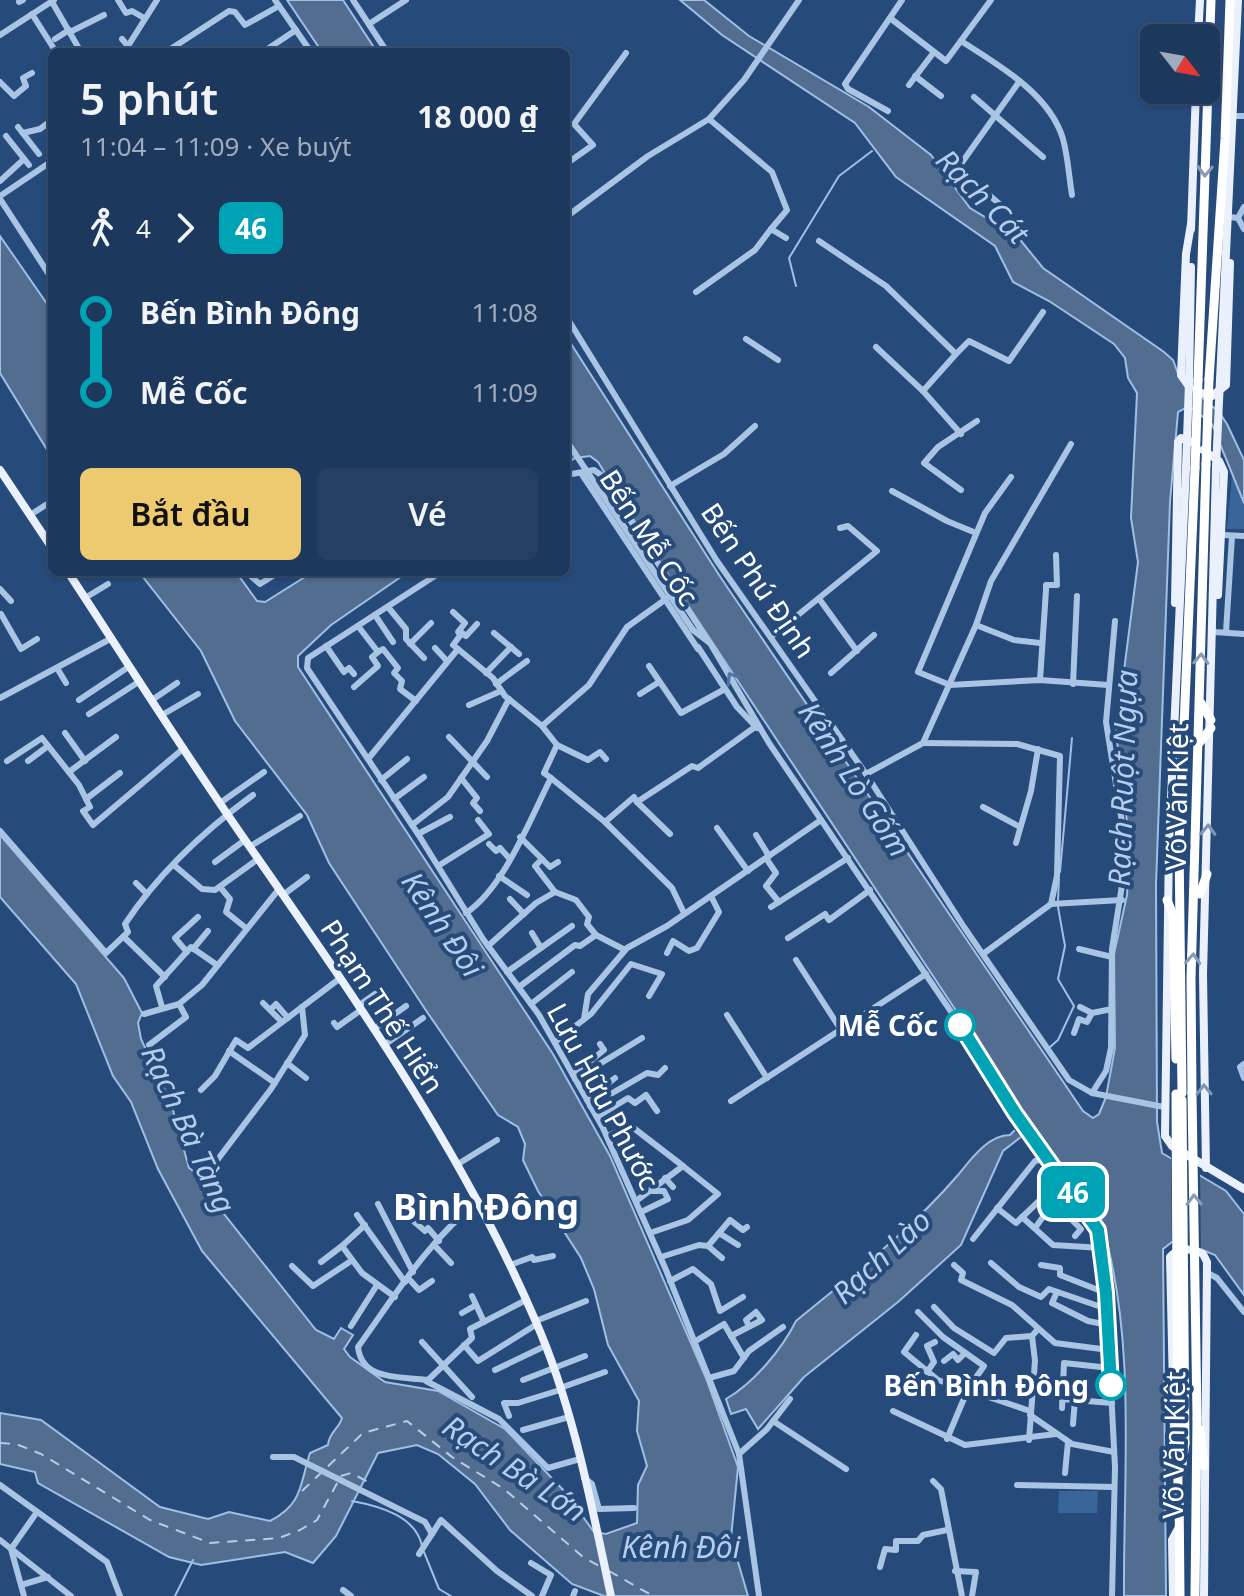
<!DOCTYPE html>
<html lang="vi">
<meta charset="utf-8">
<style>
body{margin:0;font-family:"Noto Sans",sans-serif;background:#253f62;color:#f1f3f6;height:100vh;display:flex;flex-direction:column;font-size:30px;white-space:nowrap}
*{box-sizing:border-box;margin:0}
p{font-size:26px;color:#a0acbb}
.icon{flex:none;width:44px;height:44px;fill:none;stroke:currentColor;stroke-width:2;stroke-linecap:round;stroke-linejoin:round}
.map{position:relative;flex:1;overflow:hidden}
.panel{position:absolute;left:48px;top:48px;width:522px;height:528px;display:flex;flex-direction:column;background:#1c385c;border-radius:12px;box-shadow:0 2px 6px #0004,0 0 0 2px #3a5272}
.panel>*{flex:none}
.badge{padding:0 16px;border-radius:12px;font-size:28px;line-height:52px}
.needle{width:52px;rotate:121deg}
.tools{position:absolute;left:1140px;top:24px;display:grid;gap:16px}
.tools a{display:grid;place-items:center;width:80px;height:80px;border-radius:12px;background:#1c385c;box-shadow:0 2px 6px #0004,0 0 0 2px #3a5272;font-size:40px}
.map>.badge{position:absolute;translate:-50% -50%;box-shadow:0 0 0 4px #fff}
.legs{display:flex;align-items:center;gap:12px;height:88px;padding:0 32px;font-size:26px}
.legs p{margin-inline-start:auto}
.summary{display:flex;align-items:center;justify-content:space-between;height:136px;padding:0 32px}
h1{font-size:44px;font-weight:600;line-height:60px}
.primary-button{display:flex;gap:16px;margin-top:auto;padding:16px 32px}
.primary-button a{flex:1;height:92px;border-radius:12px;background:#edc970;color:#111;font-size:32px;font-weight:600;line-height:92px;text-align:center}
.primary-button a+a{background:#253f62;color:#f1f3f6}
ul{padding:0 32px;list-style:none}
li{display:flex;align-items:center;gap:28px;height:80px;font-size:30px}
li i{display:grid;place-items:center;width:12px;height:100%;margin:0 10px;background:currentColor}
li i::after{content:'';width:20px;height:20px;margin:-10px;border:6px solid;border-radius:50%;background:#1c385c}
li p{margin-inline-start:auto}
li:first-child i{background:linear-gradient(#0000 50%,currentColor 0)}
li:last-child i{background:linear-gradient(currentColor 50%,#0000 0)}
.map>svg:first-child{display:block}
.green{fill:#3a6599}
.water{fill:#526d90;stroke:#9fbfe5;stroke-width:2}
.pier{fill:#264b7b}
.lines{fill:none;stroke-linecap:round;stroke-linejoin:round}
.stream{stroke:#9fbfe5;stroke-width:2}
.ferry{stroke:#b6ceec;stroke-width:2;stroke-dasharray:10 8;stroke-linecap:butt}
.minor{stroke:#aac4e4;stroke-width:6}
.major{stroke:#eaf1fc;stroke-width:8}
.highway{stroke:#fff;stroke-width:9}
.minor-bridge{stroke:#aac4e4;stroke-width:6}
.major-bridge{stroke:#eaf1fc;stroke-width:8}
.highway-bridge{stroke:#fff;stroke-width:9}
.oneway{stroke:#889cb6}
.oneway2{stroke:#5475a0}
.oneway3{stroke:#7e96b5}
.line-1-casing{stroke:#fff;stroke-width:18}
.line-1{stroke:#00a3b4;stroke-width:12}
.stop-1-dot{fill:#fff;stroke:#00a3b4;stroke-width:4}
.labels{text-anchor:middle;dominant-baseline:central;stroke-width:8;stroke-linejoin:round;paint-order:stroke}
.street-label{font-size:28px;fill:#fff;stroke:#264b7b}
.stop-label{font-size:28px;font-weight:bold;fill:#fff;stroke:#264b7b;text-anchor:end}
.water-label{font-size:30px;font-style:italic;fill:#b6ceec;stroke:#264b7b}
.district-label{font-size:36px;font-weight:bold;fill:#fff;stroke:#264b7b}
</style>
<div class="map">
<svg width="1244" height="1596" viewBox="0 0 1244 1596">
<rect width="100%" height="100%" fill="#264b7b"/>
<g class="green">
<polygon points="1232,476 1244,503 1244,529 1227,529"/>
<polygon points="1059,1491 1098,1491 1097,1513 1058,1513"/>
</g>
<g class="water">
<polygon points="287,0 343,0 377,52 322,52"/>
<path d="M680,0h24l45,36 120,71 62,48 39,53 48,29 25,31 121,84 9,8 7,19 39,33 8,12 17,36v43l-32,-79 -23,-18 -11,6 -8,90 -14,382 1,238 5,31 64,38 18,23v81l-29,-40 -39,-16 -13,10 3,347h-42c-1,-119 13,-256 -22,-371l-71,-96 -28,22 -42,94 -63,57 -94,75 -46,52 -12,-20 -15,5 -5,-15c28,-16 56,-50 70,-78 56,-46 115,-91 162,-146 13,-16 30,-40 52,-40l17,-17 -360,-544 -69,-112 -8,-6 -15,2 -9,6v-128l155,242 362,533 10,7 6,-4 7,-17 9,-49 -1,-94 13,-59 3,-49 -14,-113 22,-171 -7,-44 6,-125 -9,-15 -3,-20 -11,-14 -65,-43 -36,-19 -18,-36 -99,-69 -41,-54 -133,-88z"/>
<polygon points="0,236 52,311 52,458 0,373"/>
<path d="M139,572h97l21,29 8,1 48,-30h95l-77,53 -33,31v11l255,387 57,102 96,222 32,89 -7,71 17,58h-144l-32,-12 -62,-54 -35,-46 -37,-30 -21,-9 -39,8 -42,83 -23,27 -28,-11 -84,13 -32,-8 -131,-74 -3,-11 -35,-8v-51l41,7 119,87 48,12 21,-7 41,9c33,-17 30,-37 40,-68l18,-8c1,-13 11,-16 14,-27l-140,-167 -44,-82 -27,-67 -18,-26 -37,-92 -76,-87v-62l124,143 18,35 -4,10 3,16 30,64 18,65 14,10 10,22 103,130 18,9 7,-11 12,7 -9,14 6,8 35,25 53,9 67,38 60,63 29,40 12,2 31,-11 1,-38 9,-19 -10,-35 2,-30 -31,-56 -14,-56 -13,-31 -43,-67 -15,-31 2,-16 -7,-17 -20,-12 -73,-106 -96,-146 -22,-48 -72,-94 -34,-70z"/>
</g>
<g class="pier">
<polygon points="1019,1107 1046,1144 1041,1148 1030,1134 1023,1140 1012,1127 1022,1117"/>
<polygon points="1171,1156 1200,1174 1201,1252 1176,1243 1172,1245"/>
</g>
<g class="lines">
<g class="stream">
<polyline points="796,286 789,258 839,176 872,151"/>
<polyline points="1060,872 1072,738"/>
<polyline points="1058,900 1059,879"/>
<polyline points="1050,1047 1058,1040 1074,1006 1058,979 1065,946 1058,907"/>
<path d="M352,1501c27,5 64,15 70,45"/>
<polyline points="424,1552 439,1589 451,1596"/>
<polyline points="175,1596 193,1560"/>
</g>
<g class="ferry">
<polyline points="0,1443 16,1444 41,1454 150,1520 210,1543 279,1538 300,1530 317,1520 341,1476 351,1473 370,1483"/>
<polyline points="302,1491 363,1433 407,1421 452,1457 504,1489 583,1557 603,1568"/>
<polyline points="609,1571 653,1596"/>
</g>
<g class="minor">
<polyline points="118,0 126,13 132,11 144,18"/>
<polyline points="275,0 311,52"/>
<polyline points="353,0 387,52"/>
<polyline points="19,2 23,0"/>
<polyline points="52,2 81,52"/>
<polyline points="32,14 56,52"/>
<polyline points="890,18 946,61 991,0"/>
<polyline points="369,24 406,0"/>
<polyline points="70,32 104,15"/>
<polyline points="0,35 54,0"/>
<polyline points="55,39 69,30"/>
<polyline points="122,39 133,52"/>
<path d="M961,41c36,23 89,53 102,98 5,18 6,38 9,56"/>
<polyline points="128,46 157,0"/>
<polyline points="166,52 229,11 235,12 245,25 279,6"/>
<polyline points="230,52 235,49 238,52"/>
<polyline points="263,52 296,30"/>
<polyline points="915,76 941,96"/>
<polyline points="0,82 14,96 26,86 23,78 32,73"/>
<polyline points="909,85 934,52"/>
<polyline points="52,91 52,96"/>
<polyline points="974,97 1043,157"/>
<polyline points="888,111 848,89 845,84 902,0"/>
<polyline points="1234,116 1244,116"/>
<polyline points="709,119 772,172 787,210 771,229 786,238"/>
<polyline points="18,127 39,154"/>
<polyline points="23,133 40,129 52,120"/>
<polyline points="6,136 29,165"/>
<polyline points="566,164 593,145 574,124 626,53"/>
<polyline points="0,181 24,159"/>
<polyline points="0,196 52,161"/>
<polyline points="0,199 52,279"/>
<polyline points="1011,214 958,168 1019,82"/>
<polyline points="566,217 648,156 709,119 744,80 799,0"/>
<polyline points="1230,217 1238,218 1244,207"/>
<polyline points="1238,218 1244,229"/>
<polyline points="819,241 886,286 956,354 969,341 1009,361 1043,312"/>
<polyline points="696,292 755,250 771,229"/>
<polyline points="566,316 717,561 866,774 964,927 1069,1080 1092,1093 1164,1107"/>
<polyline points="746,339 778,360"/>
<polyline points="876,347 923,391 961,434"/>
<polyline points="923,391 956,354"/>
<polyline points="581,473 698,649"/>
<polyline points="566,475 594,470 601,475 709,642"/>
<polyline points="1011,477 985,513 918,672 950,685 1040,680 1108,685"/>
<polyline points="670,486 724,454 755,426"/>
<polyline points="961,490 924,463 938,447 977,421"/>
<polyline points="892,491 947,521 976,533"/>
<polyline points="30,515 52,501"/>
<polyline points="1223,535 1244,536"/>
<polyline points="246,572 260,584 279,572"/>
<polyline points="441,572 308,658 307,668 418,834 483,939 539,1015 603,1128 666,1270 739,1454 759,1596"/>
<polyline points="0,589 11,601"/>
<polyline points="85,598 108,584"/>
<polyline points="820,600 857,651"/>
<polyline points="388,607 406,629 406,639 424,658"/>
<polyline points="453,612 465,623 458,632 461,635"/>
<polyline points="1,614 21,649 37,639"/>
<polyline points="375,615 393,642"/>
<polyline points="976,625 1014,640 1040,643"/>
<polyline points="358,626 378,652 383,649 398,668 394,673 402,681 400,689 416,701"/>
<polyline points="693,630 710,643 769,743 979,1053 1015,1113 1098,1230 1106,1293 1115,1467 1112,1596"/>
<polyline points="1214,632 1244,634"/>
<polyline points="1226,632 1232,536"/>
<polyline points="494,633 519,654"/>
<polyline points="772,636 877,551 848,526 840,528"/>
<polyline points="410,644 431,623"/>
<polyline points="326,646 344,672 349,668 354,674"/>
<polyline points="698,647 737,707 757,728"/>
<polyline points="435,648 447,661"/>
<polyline points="458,649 493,678 505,696 542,726"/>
<polyline points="649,666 681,713 725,689"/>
<polyline points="57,668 66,683"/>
<polyline points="486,673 511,647"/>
<polyline points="831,673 874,635"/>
<polyline points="1040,680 1046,590 1046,585 1057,585 1056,555"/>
<polyline points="496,684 527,661"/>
<polyline points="1073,684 1077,596"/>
<polyline points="354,687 378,666 372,657 378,652"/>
<polyline points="640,694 659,682"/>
<polyline points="0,698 112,638"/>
<polyline points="79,700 130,666"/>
<polyline points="152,700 177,683"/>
<polyline points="469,705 501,691"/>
<polyline points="89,714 140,681"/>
<polyline points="162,715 198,694"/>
<polyline points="65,733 85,761"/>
<polyline points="449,737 487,777"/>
<polyline points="923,743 1017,744 1060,756 1057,876 1051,904"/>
<polyline points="368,759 458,649 453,645 462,633 466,636 477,624"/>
<polyline points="606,759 600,752 588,760 557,745 542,726 589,685 627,627 666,599"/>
<polyline points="7,761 42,738 79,785 90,807 83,811 93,825 184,748"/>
<polyline points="28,761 48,746"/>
<polyline points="69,772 116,737"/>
<polyline points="866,774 923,743 976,625 991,581 1071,444"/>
<polyline points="461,778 477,798 473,803 480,811"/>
<polyline points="551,778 605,822 634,797 637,802 692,766 698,768 755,727"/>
<polyline points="381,780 407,759"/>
<polyline points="86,799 120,773"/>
<polyline points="394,799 424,777"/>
<polyline points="637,802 670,834"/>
<polyline points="220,803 264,772"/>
<polyline points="983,807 1020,827"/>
<polyline points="605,822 672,888 684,913"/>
<polyline points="412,825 448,797 487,741 509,699"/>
<polyline points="717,828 748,871"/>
<path d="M0,831l106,122 22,-21 -3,-8c33,-50 80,-94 128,-129"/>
<polyline points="418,834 450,817"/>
<polyline points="756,835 769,856"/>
<polyline points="1016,843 1031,791 1038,749"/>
<polyline points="489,844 496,851 500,848 509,858"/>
<polyline points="249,847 300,816"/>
<polyline points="766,858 776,873 766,886 779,902"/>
<polyline points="542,859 550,867 558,862"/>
<polyline points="215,862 245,840"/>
<polyline points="175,866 202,889 215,890 258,859"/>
<polyline points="438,866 489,834 478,820"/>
<polyline points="499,876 527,895"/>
<polyline points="136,883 147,894"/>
<polyline points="220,887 230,899 226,912 246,928"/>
<polyline points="555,892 576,900 589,917 587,924 596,935"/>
<polyline points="283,895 307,877"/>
<polyline points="510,899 524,914"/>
<polyline points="771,907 848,858"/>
<path d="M466,913c38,-25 64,-94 85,-135l-7,-5 13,-28"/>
<polyline points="532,933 541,948"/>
<polyline points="125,938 165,977"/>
<polyline points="788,938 825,914 829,920 870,890"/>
<polyline points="488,946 536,903 555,892 535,866 542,859 520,837"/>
<polyline points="193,949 208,931"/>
<polyline points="1079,949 1112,957"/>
<polyline points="187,952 175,938 198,917"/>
<polyline points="667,953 673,941 689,951 697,948 719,912 711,896"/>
<polyline points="983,954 1051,904 1122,900"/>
<polyline points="796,960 841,1030"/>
<polyline points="507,972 572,926"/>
<polyline points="519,987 575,945 580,946 596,935 625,950"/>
<polyline points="263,1003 282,1022"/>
<polyline points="531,1004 572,972"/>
<polyline points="358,1006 375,994"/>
<polyline points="162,1007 156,986 191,947 217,965"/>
<polyline points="1080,1007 1092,1013"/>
<polyline points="271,1009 276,1004 288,1018"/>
<polyline points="144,1014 179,1004"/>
<polyline points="727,1015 767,1078"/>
<polyline points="584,1019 588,994 627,948 667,926 821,820"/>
<polyline points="334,1023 337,1027 361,1010"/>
<polyline points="374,1029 406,1006"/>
<polyline points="1074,1033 1079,1019 1087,1022 1092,1013 1112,1009"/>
<polyline points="555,1042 591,1014 631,964 662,974 649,996"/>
<polyline points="149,1045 186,1017 179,1004 202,985 279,889"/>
<polyline points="384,1045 423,1018"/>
<polyline points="229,1051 275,1083"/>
<polyline points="287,1063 306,1078"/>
<polyline points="1244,1064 1240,1067 1244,1078"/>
<polyline points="573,1075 604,1050 600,1044"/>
<polyline points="575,1079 642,1038"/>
<polyline points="201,1090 215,1076 236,1040 248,1048 339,979"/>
<polyline points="1092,1093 1106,1071 1111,1048 1112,949 1125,866 1122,822 1106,722 1115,621"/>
<polyline points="587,1100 615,1078"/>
<polyline points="731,1101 926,974"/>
<polyline points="590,1106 647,1073 658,1075 665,1068"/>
<polyline points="597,1117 628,1098 635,1103 646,1095 657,1111"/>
<polyline points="607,1136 631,1126 683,1166"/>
<polyline points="458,1164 497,1140"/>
<polyline points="206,1175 271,1089 305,1035 302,1007"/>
<polyline points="665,1178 673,1187"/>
<path d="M479,1201c-50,38 -85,96 -121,146 4,35 44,29 70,33l44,-42 -2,-9 56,-29"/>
<polyline points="636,1201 683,1166 718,1194 688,1220 650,1233"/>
<polyline points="378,1204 413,1272"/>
<polyline points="997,1208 1016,1223 1063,1178"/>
<polyline points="641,1212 668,1199 664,1191 652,1191"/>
<polyline points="357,1215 405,1282"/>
<polyline points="1022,1217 1053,1245 1102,1248"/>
<polyline points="411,1219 425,1231 428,1228 439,1241"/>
<polyline points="1071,1219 1081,1229 1075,1236"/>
<polyline points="365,1225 342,1246 362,1273 395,1297"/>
<polyline points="1035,1228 1048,1210 1056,1215 1076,1197"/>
<polyline points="719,1233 738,1245"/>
<polyline points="973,1239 1035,1161 1049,1158"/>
<polyline points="435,1246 451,1263"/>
<polyline points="708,1246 722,1258"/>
<polyline points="661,1257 699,1245 708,1246 730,1220 743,1230 747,1227"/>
<polyline points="321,1262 342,1246"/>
<polyline points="991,1263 1019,1287 1041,1297 1049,1289 1107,1309"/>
<polyline points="510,1265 532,1257 534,1260 553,1256"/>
<polyline points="954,1265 963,1273 961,1280 1012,1305 1055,1343 1109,1350"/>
<polyline points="1041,1265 1060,1268 1060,1275 1106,1293"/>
<polyline points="292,1266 313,1286 351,1261"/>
<polyline points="1206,1272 1217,1278 1244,1312"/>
<polyline points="408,1278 419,1290 432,1281"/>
<polyline points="670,1281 693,1269 711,1284 720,1311 743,1297"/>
<polyline points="1057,1292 1052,1303 1088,1321 1108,1325"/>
<polyline points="472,1296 484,1322"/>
<polyline points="934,1307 954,1328 994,1353 1006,1338 1032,1336 1038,1329"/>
<polyline points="918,1312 943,1337 984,1366 968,1389 947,1439"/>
<polyline points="462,1313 476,1305"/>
<polyline points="536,1321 586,1301"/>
<polyline points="351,1326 377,1285"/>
<polyline points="916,1335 904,1352 938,1380 1030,1411"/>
<polyline points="731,1336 762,1320 756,1312 746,1320 748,1324"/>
<polyline points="422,1342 472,1397"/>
<polyline points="694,1342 724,1324 744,1358"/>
<polyline points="464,1345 478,1361 537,1324"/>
<polyline points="944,1361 953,1354 958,1360 965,1353"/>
<polyline points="495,1370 545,1346"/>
<polyline points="927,1372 934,1362 927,1346 935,1342"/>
<polyline points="709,1378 734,1371 749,1351 783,1327"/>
<polyline points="523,1380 585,1356"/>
<polyline points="426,1381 499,1419 548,1468 580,1459"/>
<polyline points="1019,1382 1033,1385"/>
<polyline points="560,1388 605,1372"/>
<polyline points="1062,1399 1112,1403"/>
<polyline points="1062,1408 1064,1363 1110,1368"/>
<polyline points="893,1411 965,1445 1056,1434"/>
<polyline points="1030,1415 1072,1444 1114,1452"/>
<polyline points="509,1416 504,1403 518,1403 560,1390"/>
<polyline points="773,1421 846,1469"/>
<polyline points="1073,1424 1075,1400"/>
<polyline points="523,1430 569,1417"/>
<polyline points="1029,1440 1035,1361 1032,1336"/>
<polyline points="739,1454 767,1429 790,1399"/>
<polyline points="273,1457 294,1457 425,1522 432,1534"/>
<polyline points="1065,1473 1068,1442"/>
<polyline points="584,1478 592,1484 599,1509 634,1508"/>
<polyline points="933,1481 941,1489 962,1596"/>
<polyline points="0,1485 107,1562 120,1596"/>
<polyline points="1017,1485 1114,1487"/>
<polyline points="0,1540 71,1596"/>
<polyline points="419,1554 441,1520 497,1571 532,1596"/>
<polyline points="531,1563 551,1575 542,1596"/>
<polyline points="880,1567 885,1549 896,1550 896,1541 918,1541 923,1535 947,1530"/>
<polyline points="955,1571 976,1572 972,1596"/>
<polyline points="21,1585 48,1577"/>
<polyline points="343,1590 351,1596"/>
<polyline points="24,1596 11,1549 37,1512"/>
<polyline points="573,1596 575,1591"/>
</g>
<g class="major">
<polyline points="1198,38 1200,0"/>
<polyline points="1191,229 1196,90"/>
<polyline points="1220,380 1238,0"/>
<polyline points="1189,382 1191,267"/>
<polyline points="1190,388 1181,375 1186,254 1191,224"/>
<polyline points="1202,393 1212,396 1226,385 1230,263"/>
<polyline points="1203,450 1219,461 1224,472 1218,595"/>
<polyline points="1186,468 1169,843 1165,1136 1172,1146 1244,1189"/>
<polyline points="0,470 52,548"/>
<path d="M68,572c61,93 120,187 184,278 105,151 211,302 284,472 38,87 55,182 75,274"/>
<polyline points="1175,603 1178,442 1181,438 1192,442"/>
<polyline points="1206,1168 1203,974 1216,467"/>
<path d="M1175,1475l-5,-218c9,-10 22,-9 33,-3l4,8 -3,334"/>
<polyline points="1173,1596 1172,1540 1178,1529"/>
</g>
<g class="highway">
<polyline points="1209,379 1225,139 1230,0"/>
<polyline points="1198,380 1211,0"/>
<polyline points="1201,703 1211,720"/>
<polyline points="1200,742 1211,728"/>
<polyline points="1200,894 1207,874"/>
<polyline points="1167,900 1173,915 1176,1059"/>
<polyline points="1182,1093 1179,843 1195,468"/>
<polyline points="1192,1093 1191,978 1206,464"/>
<polyline points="1200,1430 1204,1466"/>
<polyline points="1181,1472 1185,1443"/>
<polyline points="1179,1490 1180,1596"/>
<polyline points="1195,1596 1197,1418"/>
</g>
<polyline class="minor-bridge" points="566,440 693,630"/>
<g class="major-bridge">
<polyline points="1216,467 1220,380"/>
<polyline points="1186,468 1189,382"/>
</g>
<g class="highway-bridge">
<polyline points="1206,464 1209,379"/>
<polyline points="1195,468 1198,380"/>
<polyline points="1192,1093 1197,1418"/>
<polyline points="1176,1094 1178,1496"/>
<polyline points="1182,1100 1185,1443"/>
</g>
</g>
<defs><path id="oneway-chevron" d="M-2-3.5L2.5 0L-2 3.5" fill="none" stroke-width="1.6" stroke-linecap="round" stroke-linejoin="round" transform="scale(2)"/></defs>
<g class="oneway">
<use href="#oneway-chevron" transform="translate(1205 171) rotate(92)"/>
<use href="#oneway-chevron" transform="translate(1201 659) rotate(-88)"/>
<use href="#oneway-chevron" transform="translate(1193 959) rotate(-86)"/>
<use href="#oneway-chevron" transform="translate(1194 1200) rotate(-91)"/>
</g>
<use class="oneway2" href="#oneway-chevron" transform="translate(732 678) rotate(-123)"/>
<g class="oneway3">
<use href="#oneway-chevron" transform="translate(1208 830) rotate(-88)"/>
<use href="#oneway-chevron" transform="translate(1204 1090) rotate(-91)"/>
</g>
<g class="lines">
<defs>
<polyline id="line-1" points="960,1025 1015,1113 1098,1230 1106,1293 1111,1385"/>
</defs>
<use href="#line-1" class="line-1-casing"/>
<use href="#line-1" class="line-1"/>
</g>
<g class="stop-1-dot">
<circle cx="960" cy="1025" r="14"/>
<circle cx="1111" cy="1385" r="14"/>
</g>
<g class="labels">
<g class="street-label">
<text transform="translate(650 537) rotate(57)">Bến Mễ Cốc</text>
<text transform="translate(759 580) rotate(56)">Bến Phú Định</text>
<text transform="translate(1176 797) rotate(-89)">Võ Văn Kiệt</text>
<text transform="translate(383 1006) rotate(57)">Phạm Thế Hiển</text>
<text transform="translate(604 1096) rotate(62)">Lưu Hữu Phước</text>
<text transform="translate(1173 1445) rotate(-89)">Võ Văn Kiệt</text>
</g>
<g class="stop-label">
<text x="938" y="1025">Mễ Cốc</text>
<text x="1089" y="1385">Bến Bình Đông</text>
</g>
<g class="water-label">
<text transform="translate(983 196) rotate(46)">Rạch Cát</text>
<text transform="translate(1122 778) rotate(-88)">Rạch Ruột Ngựa</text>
<text transform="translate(855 779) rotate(57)">Kênh Lò Gốm</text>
<text transform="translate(443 924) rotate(56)">Kênh Đôi</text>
<text transform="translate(189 1129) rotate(65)">Rạch Bà Tàng</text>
<text transform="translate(881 1256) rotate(-43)">Rạch Lào</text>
<text transform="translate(515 1468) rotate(34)">Rạch Bà Lớn</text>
<text x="681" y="1546">Kênh Đôi</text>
</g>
<g class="district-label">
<text x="486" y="1206">Bình Đông</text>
</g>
</g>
</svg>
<div class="tools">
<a><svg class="needle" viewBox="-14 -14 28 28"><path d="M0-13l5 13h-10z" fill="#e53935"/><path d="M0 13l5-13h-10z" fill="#a0acbb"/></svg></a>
</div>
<b class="badge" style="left:1073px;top:1192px;background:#00a3b4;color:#fff">46</b>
<section class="panel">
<div class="summary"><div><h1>5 phút</h1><p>11:04 – 11:09 · Xe buýt</p></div><b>18 000 ₫</b></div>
<div class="legs"><svg class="icon" aria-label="walk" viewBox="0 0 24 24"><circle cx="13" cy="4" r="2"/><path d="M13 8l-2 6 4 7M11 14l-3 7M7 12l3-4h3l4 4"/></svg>4<svg class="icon" aria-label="forward" viewBox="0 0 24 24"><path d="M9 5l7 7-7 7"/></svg><b class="badge" style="background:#00a3b4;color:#fff">46</b></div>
<ul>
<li><i style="color:#00a3b4"></i><b>Bến Bình Đông</b><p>11:08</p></li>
<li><i style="color:#00a3b4"></i><b>Mễ Cốc</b><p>11:09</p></li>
</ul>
<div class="primary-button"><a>Bắt đầu</a><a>Vé</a></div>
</section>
</div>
